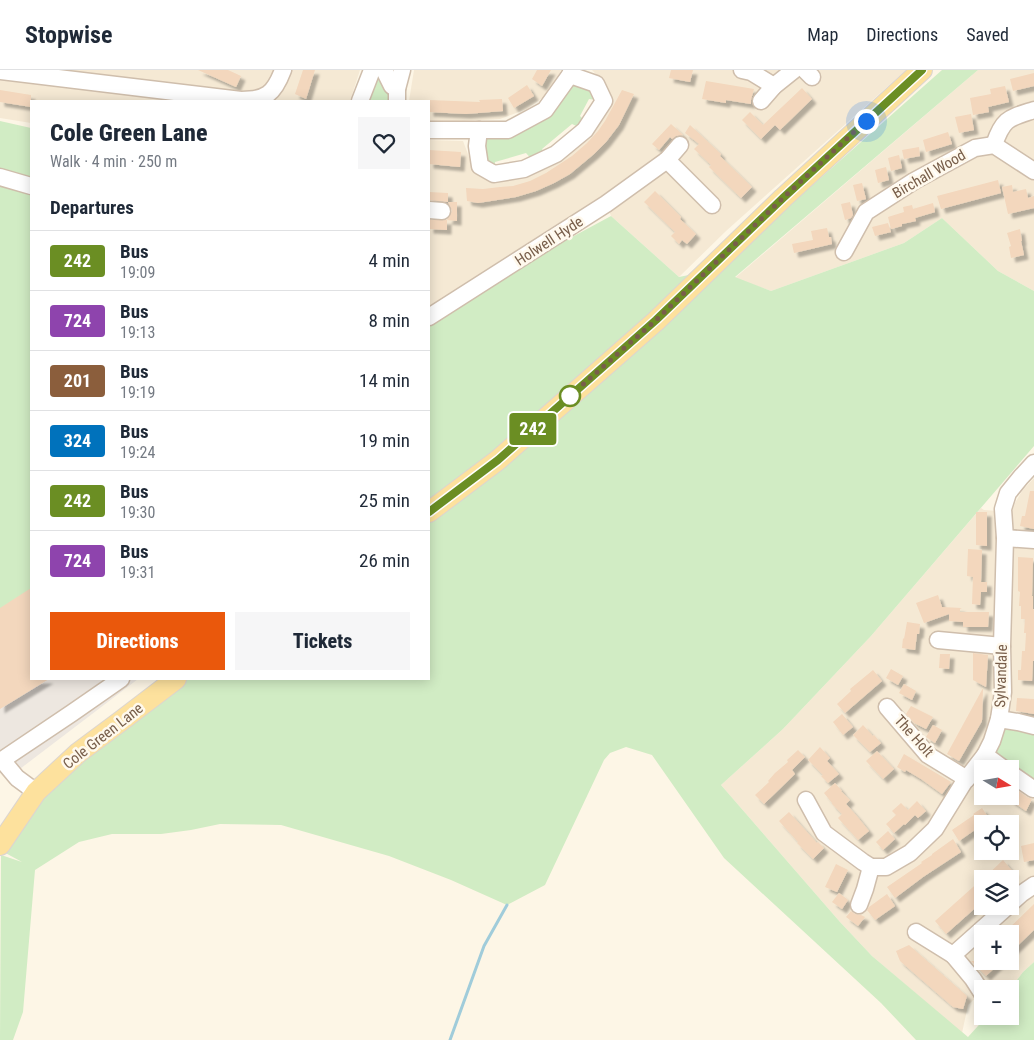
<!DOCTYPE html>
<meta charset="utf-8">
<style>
body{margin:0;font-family:"Roboto Condensed",sans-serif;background:#f6f6f7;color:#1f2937;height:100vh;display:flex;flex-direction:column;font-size:19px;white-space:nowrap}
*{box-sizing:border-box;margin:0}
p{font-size:16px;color:#747a83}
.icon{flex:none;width:28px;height:28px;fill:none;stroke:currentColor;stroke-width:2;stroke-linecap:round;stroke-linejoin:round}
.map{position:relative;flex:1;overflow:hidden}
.drawer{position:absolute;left:30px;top:30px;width:400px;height:580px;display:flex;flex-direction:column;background:#fff;border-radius:0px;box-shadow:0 2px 12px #0003}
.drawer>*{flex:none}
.badge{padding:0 10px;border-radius:4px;font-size:18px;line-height:32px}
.needle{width:32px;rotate:101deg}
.tools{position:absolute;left:974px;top:690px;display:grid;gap:10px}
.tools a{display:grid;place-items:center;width:45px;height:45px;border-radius:0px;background:#fff;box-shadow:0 2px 12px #0003;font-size:25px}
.you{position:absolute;width:25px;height:25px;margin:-12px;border:4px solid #fff;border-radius:50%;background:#1a73e8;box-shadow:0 0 0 8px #1a73e833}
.map>.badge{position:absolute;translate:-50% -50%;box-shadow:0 0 0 2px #fff}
h2{padding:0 20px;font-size:19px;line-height:45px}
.round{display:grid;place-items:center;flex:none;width:52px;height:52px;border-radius:0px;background:#f6f6f7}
.head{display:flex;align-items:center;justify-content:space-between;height:85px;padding:0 20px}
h1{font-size:24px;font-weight:800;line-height:38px}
.button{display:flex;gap:10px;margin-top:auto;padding:10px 20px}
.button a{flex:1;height:58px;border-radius:0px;background:#ea580c;color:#fff;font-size:20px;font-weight:800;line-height:58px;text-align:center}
.button a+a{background:#f6f6f7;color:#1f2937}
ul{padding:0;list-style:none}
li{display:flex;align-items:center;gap:15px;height:60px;padding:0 20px;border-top:1px solid #e0e1e3}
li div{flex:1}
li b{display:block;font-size:19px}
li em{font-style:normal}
li .badge{min-width:55px;font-weight:700;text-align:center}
header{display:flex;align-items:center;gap:30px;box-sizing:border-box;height:70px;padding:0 25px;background:#fff;border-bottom:1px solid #e0e1e3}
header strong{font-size:24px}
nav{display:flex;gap:28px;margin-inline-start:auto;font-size:18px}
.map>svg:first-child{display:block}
.residential{fill:#f5e9d4;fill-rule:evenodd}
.industrial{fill:#ede7e0}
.green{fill:#d1ecc4}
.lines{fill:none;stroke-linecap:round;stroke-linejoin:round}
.stream{stroke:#a0ccda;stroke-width:3}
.building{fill:#f3d7bd;filter:url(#shadow)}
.minor-casing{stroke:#cfbeac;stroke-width:19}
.major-casing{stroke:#dcd5d0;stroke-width:22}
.minor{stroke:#fff;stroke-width:16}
.major{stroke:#fde19d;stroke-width:20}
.line-casing{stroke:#fff;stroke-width:11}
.line{stroke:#6b8e23;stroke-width:8}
.walk{stroke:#785e4a;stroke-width:5;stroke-dasharray:0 9}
.stop-dot{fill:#fff;stroke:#6b8e23;stroke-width:2.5}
.labels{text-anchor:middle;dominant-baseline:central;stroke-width:5;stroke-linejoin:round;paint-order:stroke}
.street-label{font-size:15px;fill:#785e4a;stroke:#fff9ed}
</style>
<header>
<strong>Stopwise</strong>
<nav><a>Map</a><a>Directions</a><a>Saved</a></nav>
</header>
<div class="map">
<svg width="1034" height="970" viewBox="0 0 1034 970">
<defs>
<filter id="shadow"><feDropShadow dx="4.5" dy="4.5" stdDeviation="1" flood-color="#0004"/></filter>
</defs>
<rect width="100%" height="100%" fill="#fdf6e6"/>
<g class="residential">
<polygon points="0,0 360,0 350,31 31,31 31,53 0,48"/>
<polygon points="414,0 561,0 557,10 545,26 527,39 500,49 429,53 429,31 409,31"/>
<polygon points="592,0 906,0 726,161 679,207 611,146 604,127 429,240 429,70 463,71 471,92 484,109 520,107 611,33 606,15"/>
<polygon points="978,0 1034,0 1034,221 998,201 942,148 904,173 771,221 735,208"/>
<path d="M1034,408v484l-11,10 -13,17h-17l-4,-4 -21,20 -6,28 -90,-77 -32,-34 -119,-137 62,-56 88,-93 110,-128 3,2 28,2 3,-9 7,-12zM982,699h28v27h-28zM982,754h28v27h-28zM982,809h28v27h-28zM982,864h28v27h-28z"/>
</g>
<polygon class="industrial" points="31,524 31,609 138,609 8,708 0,701 0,544"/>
<g class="green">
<polygon points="380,0 398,0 395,31 367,31"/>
<polygon points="942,0 978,0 735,207 771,221 904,173 942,148 998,201 1034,221 1034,376 871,566 783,659 721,715 840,852 872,886 968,967 987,946 1010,946 1010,919 1023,902 1034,892 1034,970 916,970 881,933 724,788 652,685 626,677 610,683 604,690 545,815 507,835 451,810 389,786 281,755 220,754 191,760 161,764 112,764 79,772 35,800 23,942 13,970 0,970 1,785 22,792 0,780 36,722 176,609 429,609 429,254 561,173 611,146 679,207 718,199"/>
<polygon points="570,5 604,31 589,29 580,46 588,54 585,60 572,54 542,79 548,88 535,93 526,83 495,92 494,104 480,96 479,60 508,60 545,40"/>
<polygon points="0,51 31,58 31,524 0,544"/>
<polygon points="1007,652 1034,660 1034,712 994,687"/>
</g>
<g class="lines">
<polyline class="stream" points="450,970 484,876 507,835"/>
</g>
<g class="building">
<polygon points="198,0 228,0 241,6 236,17"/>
<polygon points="303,0 315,0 306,29 295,24"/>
<polygon points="537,0 551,0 542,16 532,9"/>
<polygon points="671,0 693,0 690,12 669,8"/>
<polygon points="1034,3 1034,16 1013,21 1010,9"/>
<polygon points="706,11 754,19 751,30 751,34 726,30 726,33 702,29"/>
<polygon points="527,15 534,26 514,38 508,28"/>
<polygon points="1005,16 1009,32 988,37 989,42 973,45 970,28 991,24 990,19"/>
<polygon points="802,18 812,29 780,60 775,55 761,69 742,50 750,42 763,55"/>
<polygon points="0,20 31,25 31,37 0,32"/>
<polygon points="622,20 634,24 619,55 606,72 594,84 570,104 554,113 536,121 516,127 478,133 467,131 466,118 483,119 500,117 513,116 530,111 546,103 572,86 587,73 598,61 605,51"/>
<polygon points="502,29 503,41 466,44 429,42 429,30 480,32 479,30"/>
<polygon points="971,44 974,60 959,63 955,47"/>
<polygon points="671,54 683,65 676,66 672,69 670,67 659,80 652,74"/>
<polygon points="690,55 721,84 720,86 752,117 741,128 709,97 711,95 694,79 699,74 685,63"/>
<polygon points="948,62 952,74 926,82 923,70"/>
<polygon points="919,77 920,86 904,89 902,80"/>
<polygon points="429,80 461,82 460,97 429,94"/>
<polygon points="899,85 902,98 891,101 888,88"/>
<polygon points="886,97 889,110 878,113 875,100"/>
<polygon points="998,110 1001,123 941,139 937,126"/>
<polygon points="862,113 866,129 857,131 853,115"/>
<polygon points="1012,115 1013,122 1026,119 1028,128 1034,126 1034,138 1008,144 1002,117"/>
<polygon points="655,121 681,147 680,149 696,164 687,174 682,170 679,174 671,166 675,162 644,132"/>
<polygon points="429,122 448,123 448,132 429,130"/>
<polygon points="448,132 457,132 457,151 447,150 452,141"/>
<polygon points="850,132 853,145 851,148 845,150 841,134"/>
<polygon points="933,133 935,142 915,148 916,151 902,154 902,156 891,159 888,147 904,142 903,137 912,135 913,139"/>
<polygon points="429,150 447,150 447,160 429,159"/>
<polygon points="888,153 891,162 875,166 872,157"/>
<polygon points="827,158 829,167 831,167 832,174 794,183 792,174 813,170 811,161"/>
<polygon points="1020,159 1022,171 1021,171 1024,185 1011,188 1009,177 1011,176 1007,163"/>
<polygon points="1030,421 1034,421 1034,459 1020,456 1022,446 1025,446"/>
<polygon points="976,442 987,442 987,476 976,475"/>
<polygon points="968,479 982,480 981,512 987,512 987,522 981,522 980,535 972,534 973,507 967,506"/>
<polygon points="1018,487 1033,488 1032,526 1033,526 1033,539 1034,539 1034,591 1033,591 1032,611 1018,610 1018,600 1021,600 1022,581 1025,581 1026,563 1024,563 1025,549 1021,549 1021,536 1019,536 1020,522 1018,521"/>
<polygon points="31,518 31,609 49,609 0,639 0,538"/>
<polygon points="938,525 942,537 962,538 960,539 960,542 989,542 988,557 963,557 963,552 949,551 949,544 924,553 916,533"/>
<polygon points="907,552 920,554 919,564 917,564 915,580 902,578 903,568 904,569"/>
<polygon points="973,583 988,585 986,617 973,610"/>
<polygon points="940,584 950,584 949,599 939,598"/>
<polygon points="891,599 903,606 898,615 886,608"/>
<polygon points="873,600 882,611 845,643 837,634 851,621 850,619"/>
<polygon points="904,614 916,621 912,630 899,623"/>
<polygon points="983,618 982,651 959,691 947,684"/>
<polygon points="1017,628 1034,629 1034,644 1016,641"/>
<polygon points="911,636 933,647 926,659 914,653 906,644"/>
<polygon points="842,644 853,657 843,665 833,652"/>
<polygon points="863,655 873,666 874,665 881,673 870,682 853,665"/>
<polygon points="933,655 942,660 935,673 926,667"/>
<polygon points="820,677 830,688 827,691 839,704 828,713 821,706 823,705 808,690"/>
<polygon points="798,680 805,687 792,700 795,704 764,734 755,725 769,712 768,711 775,703 788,692 787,690"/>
<polygon points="877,681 894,699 883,709 866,691"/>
<polygon points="904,684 951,712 942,724 921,709 906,700 905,702 897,697"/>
<polygon points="835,713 842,721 841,721 850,730 846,734 856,745 869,761 858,770 838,748 842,744 832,734 832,733 824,723"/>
<polygon points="1010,715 1027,727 1032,729 1026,741 1010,730"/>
<polygon points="917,731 926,741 918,748 915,745 905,755 904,754 894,763 886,754 896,745 892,741 901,733 908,740"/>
<polygon points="982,738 990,750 982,754 982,755 959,771 952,760 974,745 973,744"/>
<polygon points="789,742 817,773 818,772 824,778 813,789 797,773 798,772 779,751"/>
<polygon points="888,761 895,769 883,780 876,772"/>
<polygon points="953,769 961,782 923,807 895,828 887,817 922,793 921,792 932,785 932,784"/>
<polygon points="1034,773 1034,790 1024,792 1021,776"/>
<polygon points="1003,790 1014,803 1008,809 983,809"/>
<polygon points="836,794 848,800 837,822 825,817"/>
<polygon points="982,809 982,832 946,864 935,851"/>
<polygon points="839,823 848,830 842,839 832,832"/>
<polygon points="887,824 895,836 875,850 867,840 869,837"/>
<polygon points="1034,834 1034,860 1010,883 1010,864 1003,864"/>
<polygon points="851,841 855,844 861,845 865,847 858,856 846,847"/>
<polygon points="909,875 967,926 963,939 953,937 900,891 896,881"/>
<polygon points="982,883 982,891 1002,891 986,906 971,891 974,891"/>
</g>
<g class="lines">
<defs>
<g id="minor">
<polyline points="384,0 392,16 397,19"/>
<polyline points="742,0 751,2 774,16"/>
<polyline points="805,0 812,7"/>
<path d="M0,1l241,29c25,0 33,-6 42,-30"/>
<polyline points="360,31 372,0"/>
<polyline points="397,31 397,19 402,0"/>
<polyline points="761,31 774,16 794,0"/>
<polyline points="429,60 508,60 545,40 570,5 572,0"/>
<polyline points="479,60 477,76 480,96 494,104 524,99 556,84 585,60 604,31 596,14 570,5"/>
<path d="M994,75c9,-27 15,-27 40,-35"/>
<polyline points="667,90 712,135"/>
<polyline points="0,107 31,116"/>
<polyline points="429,140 442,141"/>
<polyline points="844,182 866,142 914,111 975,78 994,75 1034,101"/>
<polyline points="429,247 606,134 667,90 680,75"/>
<polyline points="1005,468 1034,470"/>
<polyline points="938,570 1002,576"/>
<polyline points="887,637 928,685 967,709"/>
<polyline points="999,649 1018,652 1034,656"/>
<polyline points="985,685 1004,699"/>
<polyline points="1010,703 1033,719"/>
<polyline points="36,722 17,708 2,690 72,643 121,609"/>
<polyline points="806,730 824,763 863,792 871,797 886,797 910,783 935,759 964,712 985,685 992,671 999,649 1003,622 1002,576 1005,468 1003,439 1008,423 1021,407 1034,393"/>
<polyline points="1010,834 1021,824 1034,815"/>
<polyline points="859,835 865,819 871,797"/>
<polyline points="916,862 953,885"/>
<polyline points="982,923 973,909 953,885 1008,836"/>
</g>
<g id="major">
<polyline points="429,442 498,390 656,251 783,128 922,0"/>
<polyline points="0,775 36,722 78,683 121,651 176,609"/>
</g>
</defs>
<use href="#minor" class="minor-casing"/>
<use href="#major" class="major-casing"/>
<use href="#minor" class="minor"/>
<use href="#major" class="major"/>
</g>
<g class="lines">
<defs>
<polyline id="line" points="429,442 498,390 656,250 783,128 922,0"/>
</defs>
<use href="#line" class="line-casing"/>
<use href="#line" class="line"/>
<polyline class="walk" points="570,326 656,250 783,128 866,51"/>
</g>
<circle class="stop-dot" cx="570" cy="326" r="10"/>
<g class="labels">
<g class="street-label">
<text transform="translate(929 104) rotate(-30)">Birchall Wood</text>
<text transform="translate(549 171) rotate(-33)">Holwell Hyde</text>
<text transform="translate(1001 606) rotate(-88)">Sylvandale</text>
<text transform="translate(103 666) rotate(-38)">Cole Green Lane</text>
<text transform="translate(914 666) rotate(48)">The Holt</text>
</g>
</g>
</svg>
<div class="tools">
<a><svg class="needle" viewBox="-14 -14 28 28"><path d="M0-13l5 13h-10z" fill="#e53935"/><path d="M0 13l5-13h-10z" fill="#747a83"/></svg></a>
<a><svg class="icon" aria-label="locate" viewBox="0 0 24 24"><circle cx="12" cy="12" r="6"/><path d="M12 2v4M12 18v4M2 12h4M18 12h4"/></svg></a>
<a><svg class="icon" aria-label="layers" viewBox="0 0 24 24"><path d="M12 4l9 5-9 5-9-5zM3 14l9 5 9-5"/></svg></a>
<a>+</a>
<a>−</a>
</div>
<div class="you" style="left:866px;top:51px"></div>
<b class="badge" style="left:533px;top:359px;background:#6b8e23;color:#fff">242</b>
<section class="drawer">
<div class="head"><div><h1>Cole Green Lane</h1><p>Walk · 4 min · 250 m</p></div><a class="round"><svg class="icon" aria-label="heart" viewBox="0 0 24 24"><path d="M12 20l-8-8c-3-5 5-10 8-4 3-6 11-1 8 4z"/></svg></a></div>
<h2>Departures</h2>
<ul>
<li><span class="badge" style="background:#6b8e23;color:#fff">242</span><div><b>Bus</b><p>19:09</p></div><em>4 min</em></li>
<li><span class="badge" style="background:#8e44ad;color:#fff">724</span><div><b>Bus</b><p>19:13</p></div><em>8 min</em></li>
<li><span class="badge" style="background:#8b5e3c;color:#fff">201</span><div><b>Bus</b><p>19:19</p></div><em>14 min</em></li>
<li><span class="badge" style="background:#0072bc;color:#fff">324</span><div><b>Bus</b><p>19:24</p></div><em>19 min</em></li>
<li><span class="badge" style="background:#6b8e23;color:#fff">242</span><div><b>Bus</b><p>19:30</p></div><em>25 min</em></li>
<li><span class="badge" style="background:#8e44ad;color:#fff">724</span><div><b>Bus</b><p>19:31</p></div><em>26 min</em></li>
</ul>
<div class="button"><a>Directions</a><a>Tickets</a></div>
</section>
</div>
